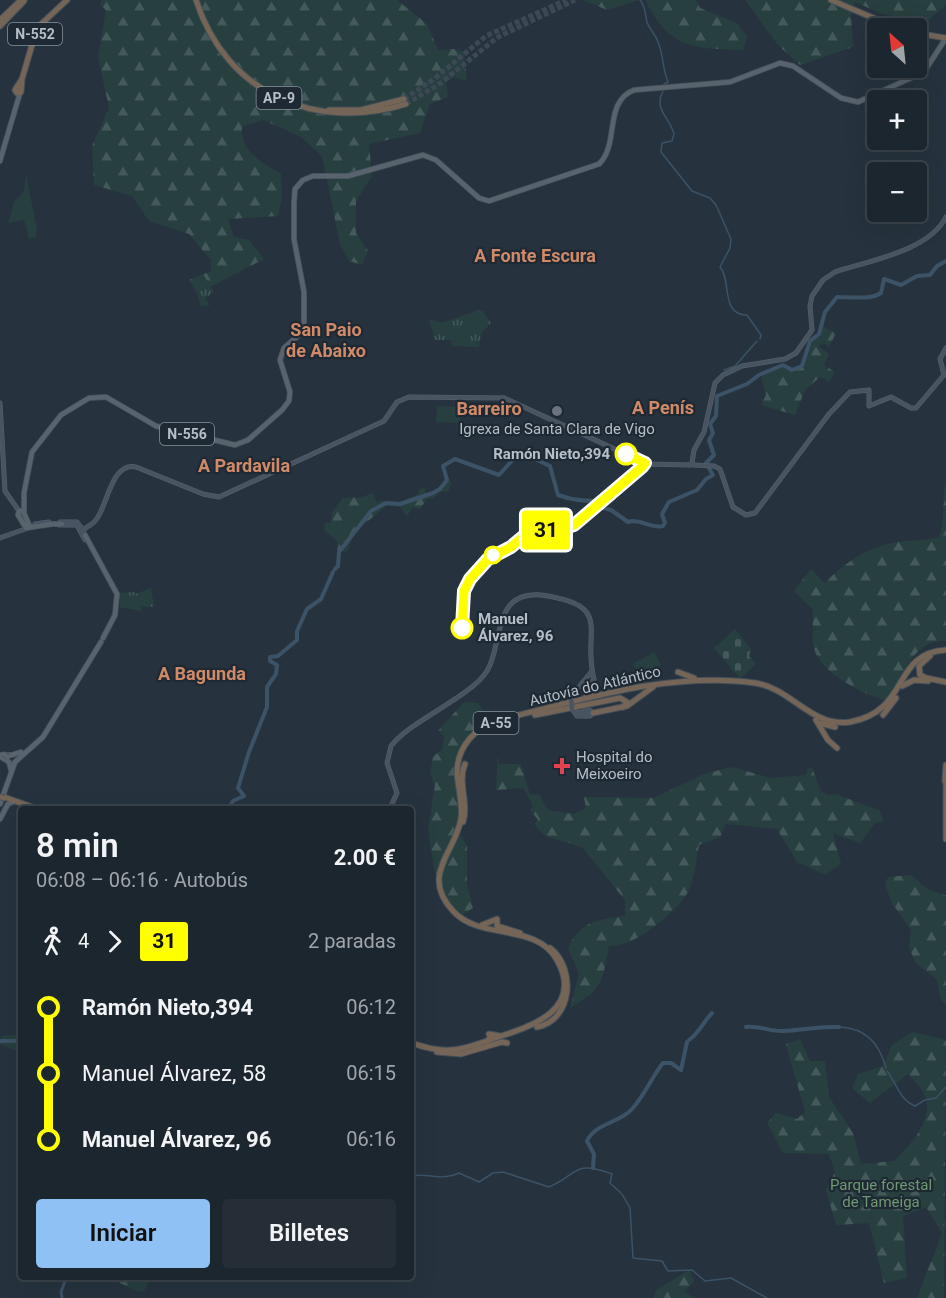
<!DOCTYPE html>
<html lang="es">
<meta charset="utf-8">
<style>
body{margin:0;font-family:Roboto,sans-serif;background:#252e36;color:#f1f3f6;height:100vh;display:flex;flex-direction:column;font-size:22px;white-space:nowrap}
*{box-sizing:border-box;margin:0}
p{font-size:20px;color:#a0a5aa}
.icon{flex:none;width:33px;height:33px;fill:none;stroke:currentColor;stroke-width:2;stroke-linecap:round;stroke-linejoin:round}
.map{position:relative;flex:1;overflow:hidden}
.side{position:absolute;left:18px;top:806px;width:396px;height:474px;display:flex;flex-direction:column;background:#1c262e;border-radius:6px;box-shadow:0 6px 24px #0002,0 0 0 2px #3a434a}
.side>*{flex:none}
.badge{padding:0 12px;border-radius:4px;font-size:21px;line-height:39px}
.needle{width:39px;rotate:333deg}
.fabs{position:absolute;left:867px;top:18px;display:grid;gap:12px}
.fabs a{display:grid;place-items:center;width:60px;height:60px;border-radius:6px;background:#1c262e;box-shadow:0 6px 24px #0002,0 0 0 2px #3a434a;font-size:30px}
.map>.badge{position:absolute;translate:-50% -50%;box-shadow:0 0 0 3px #fff}
.legs{display:flex;align-items:center;gap:9px;height:66px;padding:0 18px;font-size:20px}
.legs p{margin-inline-start:auto}
.head{display:flex;align-items:center;justify-content:space-between;height:102px;padding:0 18px}
h1{font-size:33px;font-weight:600;line-height:45px}
.cta{display:flex;gap:12px;margin-top:auto;padding:12px 18px}
.cta a{flex:1;height:69px;border-radius:6px;background:#8fc1f4;color:#111;font-size:24px;font-weight:600;line-height:69px;text-align:center}
.cta a+a{background:#252e36;color:#f1f3f6}
ul{padding:0 18px;list-style:none}
li{display:flex;align-items:center;gap:21px;height:66px;font-size:22px}
li i{display:grid;place-items:center;width:9px;height:100%;margin:0 8px;background:currentColor}
li i::after{content:'';width:15px;height:15px;margin:-8px;border:4px solid;border-radius:50%;background:#1c262e}
li p{margin-inline-start:auto}
li:first-child i{background:linear-gradient(#0000 50%,currentColor 0)}
li:last-child i{background:linear-gradient(currentColor 50%,#0000 0)}
.map>svg:first-child{display:block}
.grass{fill:#273f3f}
.forest{fill:url(#forest-firs)}
.cemetery{fill:url(#cemetery-stones)}
.park{fill:url(#park-tufts)}
.lines{fill:none;stroke-linecap:round;stroke-linejoin:round}
.stream{stroke:#3c5266;stroke-width:1.5}
.canal{stroke:#3c5266;stroke-width:3}
.river{stroke:#3c5266;stroke-width:4}
.highway-tunnel{stroke:#3c4853;stroke-width:5;stroke-dasharray:5 2.5;stroke-linecap:butt}
.secondary-casing{stroke:#57626c;stroke-width:5}
.primary-casing{stroke:#46505a;stroke-width:6}
.highway-casing{stroke:#444f59;stroke-width:7}
.secondary{stroke:#485461;stroke-width:4}
.primary{stroke:#58636e;stroke-width:4.5}
.highway{stroke:#746557;stroke-width:5}
.secondary-bridge-casing{stroke:#57626c;stroke-width:5;stroke-linecap:butt}
.primary-bridge-casing{stroke:#46505a;stroke-width:6;stroke-linecap:butt}
.highway-bridge-casing{stroke:#444f59;stroke-width:7;stroke-linecap:butt}
.secondary-bridge{stroke:#485461;stroke-width:4}
.primary-bridge{stroke:#58636e;stroke-width:4.5}
.highway-bridge{stroke:#746557;stroke-width:5}
.line-1-casing{stroke:#fff;stroke-width:14}
.line-1{stroke:#ff0;stroke-width:9}
.worship-dot{fill:#6b7280;stroke:#1e2933;stroke-width:2}
.stop-1-dot{fill:#fff;stroke:#ff0;stroke-width:3}
.health-dot{fill:#e0444e;stroke:#1e2933;stroke-width:2}
.labels{text-anchor:middle;dominant-baseline:central;stroke-width:4.5;stroke-linejoin:round;paint-order:stroke}
.shield{fill:#1e2933;stroke:#88929c;stroke-width:1.5}
.shield-label{font-size:14px;font-weight:bold;fill:#b6bfc9}
.poi-label{font-size:15px;fill:#b6bfc9;stroke:#1e2933}
.stop-label{font-size:15px;font-weight:bold;fill:#b6bfc9;stroke:#1e2933;text-anchor:end}
.street-label{font-size:15px;fill:#b6bfc9;stroke:#1e2933}
.park-label{font-size:15px;fill:#6e9973;stroke:#1e2933}
.quarter-label{font-size:18px;font-weight:bold;fill:#d18a68;stroke:#1e2933}
</style>
<div class="map">
<svg width="946" height="1298" viewBox="0 0 946 1298">
<defs>
<pattern id="forest-firs" width="22" height="20" patternUnits="userSpaceOnUse" patternTransform="scale(1.5)"><rect width="22" height="20" fill="#273f3f"/><path d="M5 1l3.5 6h-7zM16 11l3.5 6h-7z" fill="#445959"/></pattern>
<pattern id="cemetery-stones" width="16" height="16" patternUnits="userSpaceOnUse" patternTransform="scale(1.5)"><rect width="16" height="16" fill="#273f3f"/><path d="M2 7V4a2 2 0 0 1 4 0v3zM10 15v-3a2 2 0 0 1 4 0v3z" fill="#445959"/></pattern>
<pattern id="park-tufts" width="24" height="20" patternUnits="userSpaceOnUse" patternTransform="scale(1.5)"><rect width="24" height="20" fill="#273f3f"/><path d="M3 7l-1-3M5 7V3M7 7l1-3M15 17l-1-3M17 17v-4M19 17l1-3" fill="none" stroke="#445959"/></pattern>
</defs>
<rect width="100%" height="100%" fill="#26333e"/>
<g class="grass">
<polygon points="26,174 37,229 36,237 29,239 24,220 8,223 14,202 24,191"/>
<polygon points="437,406 461,407 460,423 436,422"/>
<polygon points="654,652 661,665 641,677 633,664"/>
</g>
<g class="forest">
<path d="M102,0h295l30,24 11,26 16,-1 10,3 3,29 -14,-4 -7,6 2,14 -18,7 -10,29 -51,11 3,32 -16,25v32l12,18 -6,14 -13,-4 -9,-17 -18,-88 -21,-19 -38,-17 -21,7c-2,25 21,36 39,47l1,24 -4,18 -50,3 6,18 15,3 15,19 -64,33 -10,-12 21,-9v-11l-22,-26 -40,-13 -17,-25 -38,-11 -2,-39 17,-38 -11,-51 8,-47 -6,-5z"/>
<polygon points="583,0 639,0 607,10"/>
<path d="M645,0h51l4,8 37,15 10,14 -4,13c-50,-1 -74,-2 -98,-50z"/>
<polygon points="745,0 946,0 946,5 924,24 880,13 855,2 851,16 853,47 800,65 778,45"/>
<polygon points="822,326 836,333 829,347 823,343 818,346 829,354 824,365 835,372 829,382 820,377 805,390 795,415 761,405 766,395 761,376 767,370 784,366 792,372 802,367 811,342 819,335"/>
<polygon points="442,464 451,483 448,492 440,491 433,499 427,499 420,509 413,507 407,516 400,507 387,505 354,533 347,552 337,550 339,543 324,530 325,523 331,523 332,512 343,498 362,497 373,493 377,503 382,500 384,502 401,502 418,494 420,489 425,487 425,492 432,494 445,481"/>
<path d="M946,481v160c-33,-3 -44,38 -59,60 -25,-7 -72,-30 -74,-58 -1,-11 0,-23 0,-33l-19,-19 17,-22 14,14c19,-20 40,-34 67,-40 16,-3 31,-2 47,-6 7,-22 2,-34 7,-56z"/>
<polygon points="464,702 478,703 484,712 459,753 459,815 456,828 467,846 467,884 473,908 459,917 448,907 434,869 428,829 435,785 430,774 433,757 442,749 444,736 438,731"/>
<path d="M498,757l1,7h22l9,31 9,-1 9,16 25,4 13,-6 -2,-11 70,1 50,-24 28,-7 39,11 35,-3 2,-7h4l9,23 7,4 8,-1 44,17 3,10 -8,2 -15,20 -27,-10 8,31 -16,11 -28,-13 -20,-33 -51,-5 -6,13 -21,8c-3,14 -4,34 -11,47 -12,21 -55,56 -79,54 -7,37 -6,42 -39,62l9,-34 -11,-25c10,-27 31,-30 57,-33v-16l-43,-53 -37,-11 -11,-12 4,-4 -8,-10 3,-4 -10,-18 -27,2z"/>
<polygon points="911,875 929,890 946,895 946,1004 941,1000 937,980 915,962 909,947 911,930 892,903 885,885 888,877"/>
<path d="M912,1032l34,8 -2,258h-27l25,-65 -16,-26 -23,9 4,62 -23,5 -15,-60 -33,2 -10,-35 9,-18 -6,-18 -46,-1 -16,-30 9,-10 21,6 8,-7 -19,-68 14,-5 10,22h15l4,36 24,36 8,31 33,-3c16,-16 40,-40 31,-65 -2,-7 -12,-16 -17,-22l-38,29 -18,-15 6,-14 25,-8 9,-21z"/>
<polygon points="21,1034 21,1053 0,1044 2,1036"/>
<polygon points="689,1270 694,1281 684,1292 695,1298 654,1298 656,1290"/>
<polygon points="108,1277 150,1277 145,1290 138,1292"/>
</g>
<polygon class="cemetery" points="735,629 751,649 749,656 756,664 740,679 714,648"/>
<g class="park">
<polygon points="203,274 214,292 205,298 210,305 201,307 197,293 189,280"/>
<polygon points="478,310 483,311 491,323 481,333 479,347 452,346 451,340 435,340 429,319 442,323"/>
<polygon points="151,588 154,607 141,606 141,611 120,607 119,593 135,592 136,594"/>
</g>
<g class="lines">
<g class="stream">
<path d="M640,0c6,7 5,14 7,22 2,7 9,13 11,20 6,14 4,26 10,40l-4,2"/>
<path d="M663,91c-10,19 7,26 11,43l-2,7 -10,2 -1,9 31,39 18,7 6,7 15,34 -1,9 -10,19c12,13 0,48 27,48l14,20 -1,4"/>
<polyline points="724,370 735,366 757,341"/>
<path d="M839,1027c27,1 40,16 47,41"/>
<path d="M887,1071c10,13 12,28 28,35l10,-6 11,-2 10,-11"/>
<path d="M411,1176c17,-4 30,6 48,-3l20,9 14,-9 10,-1 46,15c29,-12 23,-27 60,-14l3,1 -2,9 12,11 8,14 3,50 29,3 6,10 24,-1 13,11 26,-3 36,20"/>
<polyline points="221,1276 221,1277"/>
</g>
<polyline class="canal" points="62,1298 61,1292 67,1276"/>
<g class="river">
<path d="M761,374l22,-9 9,5 10,-4 8,-25 9,-7 6,-22 12,-15c13,0 34,3 44,-4l3,-14 17,6 16,-9 13,-1 7,-9 9,-5"/>
<path d="M599,507l12,3 17,12c12,-4 23,7 35,4l2,-3 -3,-9 7,-12 28,-12 9,-11 7,-4 -7,-12 8,-8 -5,-15 4,-7 -3,-9 6,-8 1,-20 30,-12 12,-9"/>
<path d="M335,569l3,-3 1,-14 32,-41 15,-8 14,1 33,-11 7,-4 7,-9 -4,-14 12,-7 44,16 18,-20h9l24,11 8,29c11,4 24,6 36,6l3,4"/>
<polyline points="229,808 233,801 244,796 238,788 249,752 267,707 267,687 276,674 277,665 270,661 270,657 278,656 297,640 297,631 307,609 321,599 333,572"/>
<path d="M746,1027c12,-2 25,5 37,4 21,-1 34,-5 56,-4"/>
<path d="M689,1040c11,-8 14,-18 23,-27"/>
<polyline points="0,1041 21,1041"/>
<path d="M593,1168l1,-14 -7,-13c8,-18 33,-18 45,-32 13,-14 19,-31 31,-46h8l10,7 6,-28"/>
</g>
<g class="highway-tunnel">
<polyline points="404,99 434,79 486,36 566,0"/>
<polyline points="406,104 438,85 498,37 575,0"/>
</g>
<defs>
<g id="secondary">
<polyline points="0,403 5,491 19,511"/>
<path d="M692,463l2,-13 10,-18 11,-49 8,-8 19,-9 43,-7 11,-6 16,-23 -2,-24 2,-10 11,-16 12,-8c33,-11 94,-21 111,-55"/>
<polyline points="693,465 714,466 720,469 733,507"/>
<polyline points="733,507 746,515 755,513 829,414 850,392 869,390 869,406 891,397 911,408 916,408 944,375 940,359 946,348"/>
<polyline points="60,522 77,522 84,531"/>
<polyline points="35,524 49,522"/>
<polyline points="59,525 77,525 85,540"/>
<path d="M80,531c6,-3 12,-6 16,-11 12,-15 15,-58 40,-53l67,27 16,3 165,-76 13,-19 12,-5 95,1 143,66 44,1"/>
<polyline points="0,538 28,528"/>
<polyline points="571,697 592,671"/>
<polyline points="572,709 577,716 587,716"/>
<polyline points="573,709 580,713 587,710"/>
<circle cx="589" cy="713" r="3"/>
<path d="M390,808l7,-15 -10,-30 4,-17c20,-26 80,-49 96,-75 10,-15 9,-42 19,-60 7,-13 20,-17 35,-16 75,10 40,36 53,84l-3,4h-9"/>
</g>
<g id="primary">
<polyline points="4,147 20,93"/>
<polyline points="0,161 4,147"/>
<path d="M24,512v-19l8,-41 29,-37 28,-17 17,-1 50,29 79,19 13,-5 34,-30 7,-9 1,-9 -10,-32 4,-12 15,-13 5,-11v-32l-10,-53v-36l1,-14 8,-9 10,-4h35l75,-21 13,5 43,38 10,3 110,-37c21,-20 4,-62 35,-74l96,-8 50,-19 13,3 48,32 17,4 66,-30 22,-34"/>
<polyline points="49,524 62,524"/>
<polyline points="30,527 23,511 19,511 18,515 26,528 52,524"/>
<polyline points="85,535 117,594 115,615 103,638"/>
<polyline points="0,755 12,755 21,752"/>
<polyline points="1,757 9,762 11,770"/>
<polyline points="0,804 15,762 43,737 101,642"/>
<polyline points="0,819 8,804 13,802"/>
</g>
<g id="highway">
<path d="M196,0c30,94 120,132 210,104"/>
<polyline points="831,0 878,20 908,28"/>
<polyline points="0,20 20,1"/>
<polyline points="0,26 24,1"/>
<polyline points="916,33 946,38"/>
<polyline points="22,79 21,92 17,93 15,90 22,79 37,28 67,0"/>
<polyline points="329,110 361,110 404,99"/>
<polyline points="930,656 919,666 920,675 926,678 946,682"/>
<polyline points="678,672 694,678"/>
<polyline points="902,686 914,680 928,681"/>
<polyline points="586,697 594,691 589,683"/>
<polyline points="593,713 627,706 653,687"/>
<polyline points="535,715 620,698 627,702 623,707"/>
<polyline points="883,715 896,698"/>
<polyline points="816,720 828,740 837,748"/>
<polyline points="820,723 835,727"/>
<polyline points="946,777 946,839"/>
<polyline points="945,781 946,765"/>
<polyline points="4,797 35,808"/>
<path d="M463,822c6,-19 -6,-40 2,-58"/>
<polyline points="482,925 497,919 497,926 520,933"/>
<path d="M537,1027c36,-7 39,-59 13,-79"/>
<polyline points="487,1041 491,1037 489,1034 500,1036"/>
<path d="M411,1043c13,4 26,8 40,7 15,-1 30,-7 44,-12 35,-11 90,-28 62,-78 -21,-38 -77,-19 -104,-49 -33,-36 2,-58 8,-92 2,-16 -3,-31 -4,-46 0,-26 18,-46 42,-53 83,-20 170,-49 256,-37 36,5 57,45 95,39 61,-11 41,-69 96,-72"/>
<polyline points="437,1052 461,1054 502,1042 507,1043"/>
</g>
</defs>
<use href="#secondary" class="secondary-casing"/>
<use href="#primary" class="primary-casing"/>
<use href="#highway" class="highway-casing"/>
<use href="#secondary" class="secondary"/>
<use href="#primary" class="primary"/>
<use href="#highway" class="highway"/>
<defs>
<polyline id="secondary-bridge" points="571,697 572,709"/>
<polyline id="primary-bridge" points="4,754 8,757"/>
<polyline id="highway-bridge" points="1,797 4,798"/>
</defs>
<use href="#secondary-bridge" class="secondary-bridge-casing"/>
<use href="#primary-bridge" class="primary-bridge-casing"/>
<use href="#highway-bridge" class="highway-bridge-casing"/>
<use href="#secondary-bridge" class="secondary-bridge"/>
<use href="#primary-bridge" class="primary-bridge"/>
<use href="#highway-bridge" class="highway-bridge"/>
</g>
<g class="lines">
<defs>
<polyline id="line-1" points="462,628 464,591 470,579 488,559 511,547 530,531 557,530 574,525 642,467 645,463 626,454"/>
</defs>
<use href="#line-1" class="line-1-casing"/>
<use href="#line-1" class="line-1"/>
</g>
<circle class="worship-dot" cx="557" cy="411" r="6"/>
<g class="stop-1-dot">
<circle cx="626" cy="454" r="10"/>
<circle cx="493" cy="555" r="8"/>
<circle cx="462" cy="628" r="10"/>
</g>
<path class="health-dot" d="M559 757h6v6h6v6h-6v6h-6v-6h-6v-6h6z"/>
<g class="labels">
<g class="shield">
<rect x="8" y="23" width="54" height="22" rx="4.5"/>
<rect x="256.5" y="87" width="45" height="22" rx="4.5"/>
<rect x="160" y="423" width="54" height="22" rx="4.5"/>
<rect x="473.5" y="712" width="45" height="22" rx="4.5"/>
</g>
<g class="shield-label">
<text x="35" y="34">N-552</text>
<text x="279" y="98">AP-9</text>
<text x="187" y="434">N-556</text>
<text x="496" y="723">A-55</text>
</g>
<g class="poi-label">
<text x="557" y="429">Igrexa de Santa Clara de Vigo</text>
<text x="576" y="757" text-anchor="start">Hospital do<tspan x="576" dy="17">Meixoeiro</tspan></text>
</g>
<g class="stop-label">
<text x="610" y="454">Ramón Nieto,394</text>
<text x="478" y="619" text-anchor="start">Manuel<tspan x="478" dy="17">Álvarez, 96</tspan></text>
</g>
<g class="street-label">
<text transform="translate(595 686) rotate(-13)">Autovía do Atlántico</text>
</g>
<g class="park-label">
<text x="881" y="1185">Parque forestal<tspan x="881" dy="17">de Tameiga</tspan></text>
</g>
<g class="quarter-label">
<text x="535" y="255">A Fonte Escura</text>
<text x="326" y="329">San Paio<tspan x="326" dy="21">de Abaixo</tspan></text>
<text x="663" y="407">A Penís</text>
<text x="489" y="408">Barreiro</text>
<text x="244" y="465">A Pardavila</text>
<text x="202" y="673">A Bagunda</text>
</g>
</g>
</svg>
<div class="fabs">
<a><svg class="needle" viewBox="-14 -14 28 28"><path d="M0-13l5 13h-10z" fill="#e53935"/><path d="M0 13l5-13h-10z" fill="#a0a5aa"/></svg></a>
<a>+</a>
<a>−</a>
</div>
<b class="badge" style="left:546px;top:530px;background:#ff0;color:#111">31</b>
<section class="side">
<div class="head"><div><h1>8 min</h1><p>06:08 – 06:16 · Autobús</p></div><b>2.00 €</b></div>
<div class="legs"><svg class="icon" aria-label="walk" viewBox="0 0 24 24"><circle cx="13" cy="4" r="2"/><path d="M13 8l-2 6 4 7M11 14l-3 7M7 12l3-4h3l4 4"/></svg>4<svg class="icon" aria-label="forward" viewBox="0 0 24 24"><path d="M9 5l7 7-7 7"/></svg><b class="badge" style="background:#ff0;color:#111">31</b><p>2 paradas</p></div>
<ul>
<li><i style="color:#ff0"></i><b>Ramón Nieto,394</b><p>06:12</p></li>
<li><i style="color:#ff0"></i><span>Manuel Álvarez, 58</span><p>06:15</p></li>
<li><i style="color:#ff0"></i><b>Manuel Álvarez, 96</b><p>06:16</p></li>
</ul>
<div class="cta"><a>Iniciar</a><a>Billetes</a></div>
</section>
</div>
